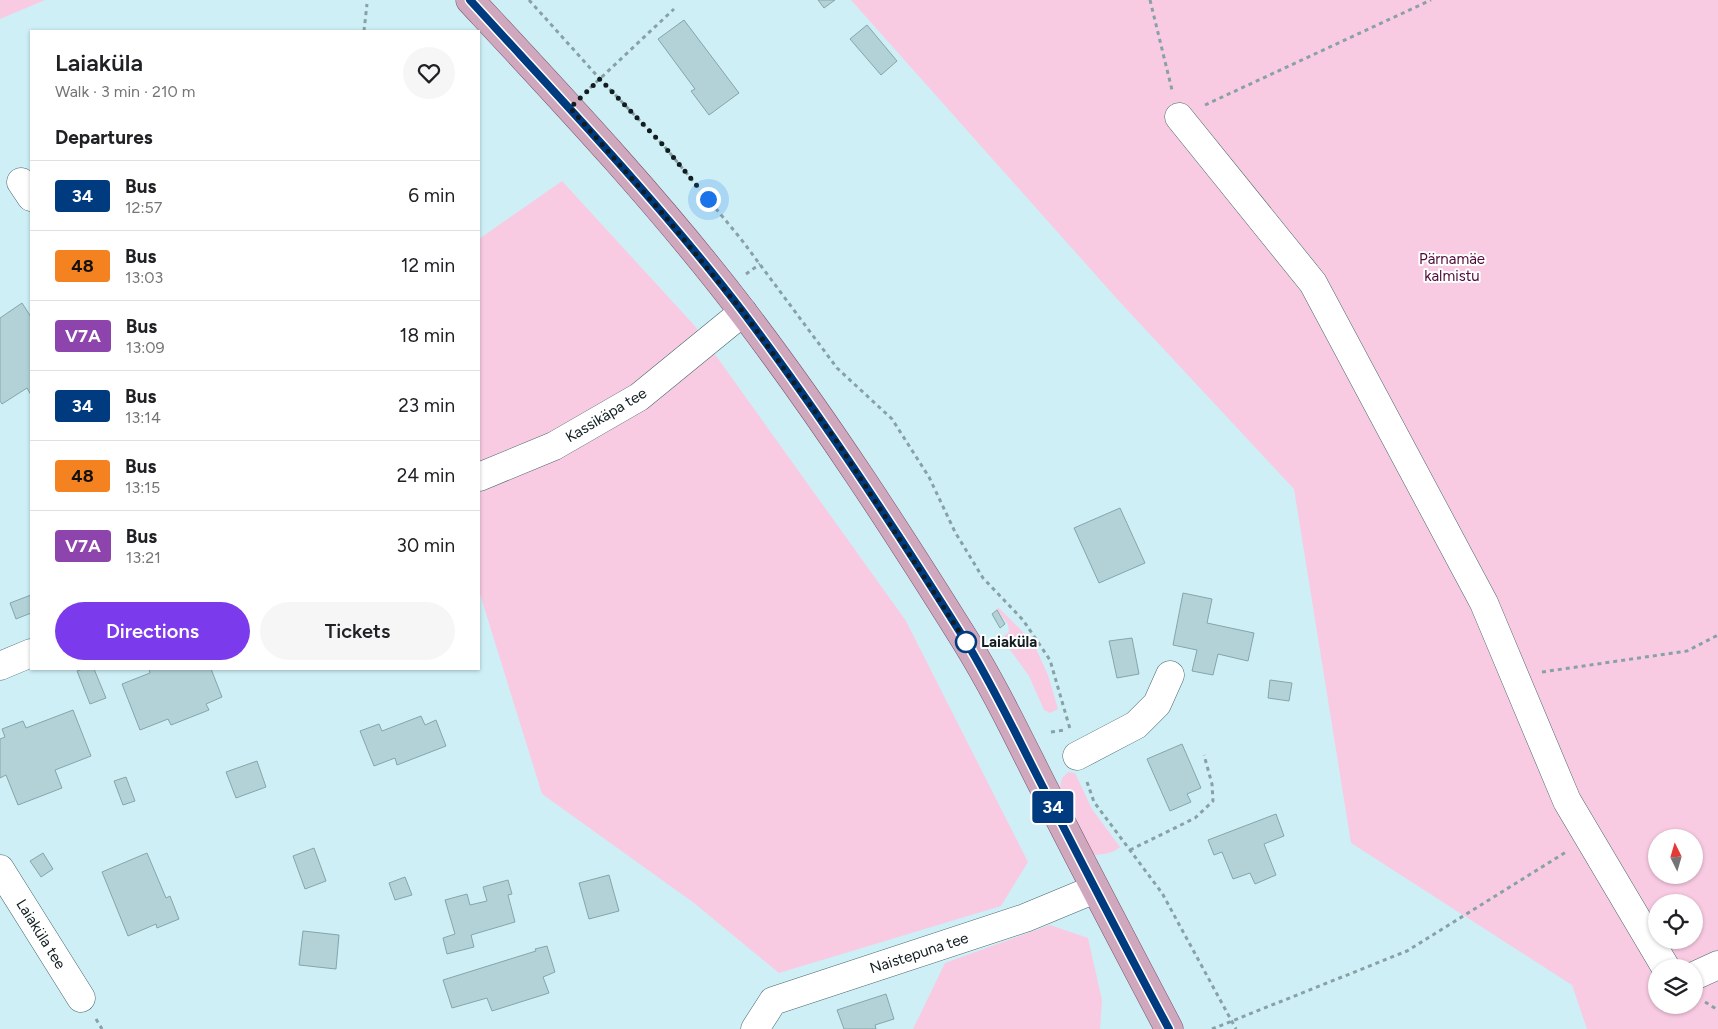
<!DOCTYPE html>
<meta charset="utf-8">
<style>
body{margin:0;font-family:Figtree,sans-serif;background:#f6f6f6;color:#202124;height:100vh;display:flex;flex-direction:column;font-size:19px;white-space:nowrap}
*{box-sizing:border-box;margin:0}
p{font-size:16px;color:#757577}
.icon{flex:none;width:28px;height:28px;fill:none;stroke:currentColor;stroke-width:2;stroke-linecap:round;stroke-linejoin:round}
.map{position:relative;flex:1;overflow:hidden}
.drawer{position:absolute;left:30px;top:30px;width:450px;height:640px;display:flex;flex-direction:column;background:#fff;border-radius:0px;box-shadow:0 1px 4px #0004}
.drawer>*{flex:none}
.badge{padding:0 10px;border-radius:4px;font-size:18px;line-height:32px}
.needle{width:32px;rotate:355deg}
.controls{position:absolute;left:1648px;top:829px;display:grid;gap:10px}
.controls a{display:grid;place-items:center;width:55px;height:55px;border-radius:50%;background:#fff;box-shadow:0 1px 4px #0004;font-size:25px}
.you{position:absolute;width:25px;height:25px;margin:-12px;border:4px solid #fff;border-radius:50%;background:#1a73e8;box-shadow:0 0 0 8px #1a73e833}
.map>.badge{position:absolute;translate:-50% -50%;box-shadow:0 0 0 2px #fff}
h2{padding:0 25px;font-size:19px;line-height:45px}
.round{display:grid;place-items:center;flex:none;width:52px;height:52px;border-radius:26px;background:#f6f6f6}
.summary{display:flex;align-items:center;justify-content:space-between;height:85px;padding:0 25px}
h1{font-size:24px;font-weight:600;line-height:38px}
.cta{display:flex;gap:10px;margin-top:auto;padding:10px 25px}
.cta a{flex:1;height:58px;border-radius:30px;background:#7c3aed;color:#fff;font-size:20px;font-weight:600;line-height:58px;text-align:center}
.cta a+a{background:#f6f6f6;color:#202124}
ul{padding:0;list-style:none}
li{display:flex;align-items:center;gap:15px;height:70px;padding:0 25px;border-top:1px solid #e0e0e0}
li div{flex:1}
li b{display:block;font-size:19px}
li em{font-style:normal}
li .badge{min-width:55px;font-weight:700;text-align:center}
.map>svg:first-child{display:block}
.green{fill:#f9cbe3;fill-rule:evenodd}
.building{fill:#b2d2d8;stroke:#86a5ab}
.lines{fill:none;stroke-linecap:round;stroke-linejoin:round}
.minor-casing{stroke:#48656b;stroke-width:29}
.major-casing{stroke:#79526b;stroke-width:29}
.path{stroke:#88a1a6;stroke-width:3;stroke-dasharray:4 4;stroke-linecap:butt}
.minor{stroke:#fff;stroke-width:28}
.major{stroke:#d0a8be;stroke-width:28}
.line-casing{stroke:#fff;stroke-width:11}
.line{stroke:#003b80;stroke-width:8}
.walk{stroke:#111d20;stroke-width:5;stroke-dasharray:0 9}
.stop-dot{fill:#fff;stroke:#003b80;stroke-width:2.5}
.labels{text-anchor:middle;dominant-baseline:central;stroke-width:4;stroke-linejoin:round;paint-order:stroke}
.park-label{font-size:15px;fill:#510b39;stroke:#fff}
.street-label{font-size:15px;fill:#111d20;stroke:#fff}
.stop-label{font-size:15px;font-weight:bold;fill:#111d20;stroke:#fff;text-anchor:start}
</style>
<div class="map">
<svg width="1718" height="1029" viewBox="0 0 1718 1029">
<rect width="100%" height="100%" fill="#ceeff6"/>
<g class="green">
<polygon points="0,0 45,0 0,19"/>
<path d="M851,0h867v1029h-131l-15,-44 -221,-142 -57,-354 -176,-189zM1656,838h38v37h-38zM1656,902h38v38h-38zM1656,968h38v37h-38z"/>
<polygon points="562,181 694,325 906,621 1028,862 1001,906 779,973 694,903 542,794 479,591 479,239"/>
<polygon points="999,608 1033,642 1048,675 1058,709 1050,713 1044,710 1029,676 1008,647 1004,636 1009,632 1008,624 996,609"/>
<path d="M1068,772l7,1 17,36 28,38c-7,7 -17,7 -26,8l-34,-68 2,-9z"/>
<polygon points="1050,925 1088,938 1102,1000 1100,1029 913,1029 945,963"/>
</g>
<g class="building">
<polygon points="818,0 835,0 824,8"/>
<polygon points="684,20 739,93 709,115 691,91 695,89 658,39"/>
<polygon points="867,25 897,61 881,75 850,39"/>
<polygon points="22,303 31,317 31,395 27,388 2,404 0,401 0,318"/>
<polygon points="1120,508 1145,563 1099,583 1074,528"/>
<polygon points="1183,593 1212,599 1207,623 1254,633 1248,661 1218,654 1213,675 1192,671 1197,650 1173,645"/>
<polygon points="31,595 31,613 16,619 10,603"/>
<polygon points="997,610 1005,624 1000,628 992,614"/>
<polygon points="1132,638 1139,674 1117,678 1109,641"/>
<polygon points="83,669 94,669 106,698 90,704 77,671"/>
<polygon points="149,669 211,669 222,697 206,704 209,710 171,725 168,719 140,730 122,684 150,673"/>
<polygon points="1270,680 1292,683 1289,701 1268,698"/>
<polygon points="73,710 91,756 55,770 62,788 18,805 6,775 0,778 0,739 5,737 2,729 23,721 26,728"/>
<polygon points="421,716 425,725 436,720 446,746 397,765 395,758 374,766 360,731 379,724 382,731"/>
<polygon points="1182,744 1201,788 1187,794 1191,802 1170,811 1147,759"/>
<polygon points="257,761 266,787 236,798 226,772"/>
<polygon points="126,777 135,801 123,805 114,781"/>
<polygon points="1276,814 1284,836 1264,844 1276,875 1255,884 1250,873 1233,879 1222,852 1214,855 1208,840"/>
<polygon points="314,848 326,881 305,889 293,856"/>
<polygon points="43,853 53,869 41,877 30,861"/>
<polygon points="147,853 166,898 170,896 179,919 157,928 156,924 128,936 102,872"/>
<polygon points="609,875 619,911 589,919 579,883"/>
<polygon points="405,877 412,895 395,900 389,883"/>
<polygon points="508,880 512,894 508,895 515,922 471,935 474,947 447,954 443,938 455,934 445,900 467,894 470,905 487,901 483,887"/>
<polygon points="303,931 339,935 336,969 299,965"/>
<polygon points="547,946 555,972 543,977 549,993 492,1011 487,998 452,1008 443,980 536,951 535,949"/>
<polygon points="886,994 894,1019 875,1025 876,1029 844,1029 837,1010"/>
</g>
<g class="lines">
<defs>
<g id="minor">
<polyline points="1179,117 1313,283 1484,603 1567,801 1666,968"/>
<polyline points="21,182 31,197"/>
<polyline points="479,477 554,446 639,397 743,312"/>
<polyline points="0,666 31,653"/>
<polyline points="1077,756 1136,725 1157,704 1170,675"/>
<polyline points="0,869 81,998"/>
<polyline points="1694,976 1718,965"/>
<polyline points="755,1029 773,1001 1025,918 1095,889"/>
</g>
<path id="major" d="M470,0c94,101 189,202 273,312 80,105 152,216 222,328 33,53 59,110 88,166 38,75 77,149 116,223"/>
</defs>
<use href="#minor" class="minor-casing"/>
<use href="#major" class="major-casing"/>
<g class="path">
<polyline points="529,0 600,79 664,146 741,239 837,368 892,419 929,477 955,532 983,578 1023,620 1050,660 1070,729"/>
<polyline points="1150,0 1172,90"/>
<polyline points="364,31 367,4"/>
<polyline points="590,88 674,9"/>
<polyline points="1205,105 1431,0"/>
<polyline points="746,274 760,264"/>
<polyline points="1542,672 1687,651 1718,635"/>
<polyline points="1051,732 1065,730"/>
<polyline points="1087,782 1094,802 1162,893 1236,1029"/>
<polyline points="1130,850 1195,818 1213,801 1212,784 1204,755"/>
<polyline points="1705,1002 1718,1010"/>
<polyline points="96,1019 102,1029"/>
<polyline points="1212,1029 1407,951 1566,852"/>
</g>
<use href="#minor" class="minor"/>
<use href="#major" class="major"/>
</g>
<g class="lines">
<defs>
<path id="line" d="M470,0c93,102 189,202 273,312 79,105 152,216 222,328 30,49 55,103 82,155 40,78 80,156 122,234"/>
</defs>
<use href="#line" class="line-casing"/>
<use href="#line" class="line"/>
<polyline class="walk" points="708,199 664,146 600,79 570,108 664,215 743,312 837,442 966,642"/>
</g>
<circle class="stop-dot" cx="966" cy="642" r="10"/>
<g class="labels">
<g class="park-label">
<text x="1452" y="259">Pärnamäe<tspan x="1452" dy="17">kalmistu</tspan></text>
</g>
<g class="street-label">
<text transform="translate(606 415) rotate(-31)">Kassikäpa tee</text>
<text transform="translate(41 934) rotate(58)">Laiaküla tee</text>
<text transform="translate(919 953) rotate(-18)">Naistepuna tee</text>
</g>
<g class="stop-label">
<text x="981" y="642">Laiaküla</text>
</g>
</g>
</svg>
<div class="controls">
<a><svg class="needle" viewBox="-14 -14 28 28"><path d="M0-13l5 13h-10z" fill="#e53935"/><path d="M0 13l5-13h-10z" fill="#757577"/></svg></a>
<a><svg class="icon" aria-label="locate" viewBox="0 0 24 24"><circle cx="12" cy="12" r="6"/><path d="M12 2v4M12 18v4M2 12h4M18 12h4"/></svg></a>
<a><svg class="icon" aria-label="layers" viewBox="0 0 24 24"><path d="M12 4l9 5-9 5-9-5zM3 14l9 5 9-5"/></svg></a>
</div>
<div class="you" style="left:708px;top:199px"></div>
<b class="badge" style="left:1053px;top:807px;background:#003b80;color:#fff">34</b>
<section class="drawer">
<div class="summary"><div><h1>Laiaküla</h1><p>Walk · 3 min · 210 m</p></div><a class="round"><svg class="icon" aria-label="heart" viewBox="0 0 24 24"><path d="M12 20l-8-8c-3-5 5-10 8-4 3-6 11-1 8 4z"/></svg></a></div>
<h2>Departures</h2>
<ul>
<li><span class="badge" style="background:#003b80;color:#fff">34</span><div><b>Bus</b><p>12:57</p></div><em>6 min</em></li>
<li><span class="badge" style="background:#f58220;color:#111">48</span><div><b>Bus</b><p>13:03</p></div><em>12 min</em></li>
<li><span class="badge" style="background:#8e44ad;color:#fff">V7A</span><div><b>Bus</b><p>13:09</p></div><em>18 min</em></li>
<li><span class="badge" style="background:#003b80;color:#fff">34</span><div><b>Bus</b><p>13:14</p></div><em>23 min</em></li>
<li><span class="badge" style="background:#f58220;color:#111">48</span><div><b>Bus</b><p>13:15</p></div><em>24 min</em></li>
<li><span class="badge" style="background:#8e44ad;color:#fff">V7A</span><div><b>Bus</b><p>13:21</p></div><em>30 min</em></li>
</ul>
<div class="cta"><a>Directions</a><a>Tickets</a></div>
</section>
</div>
